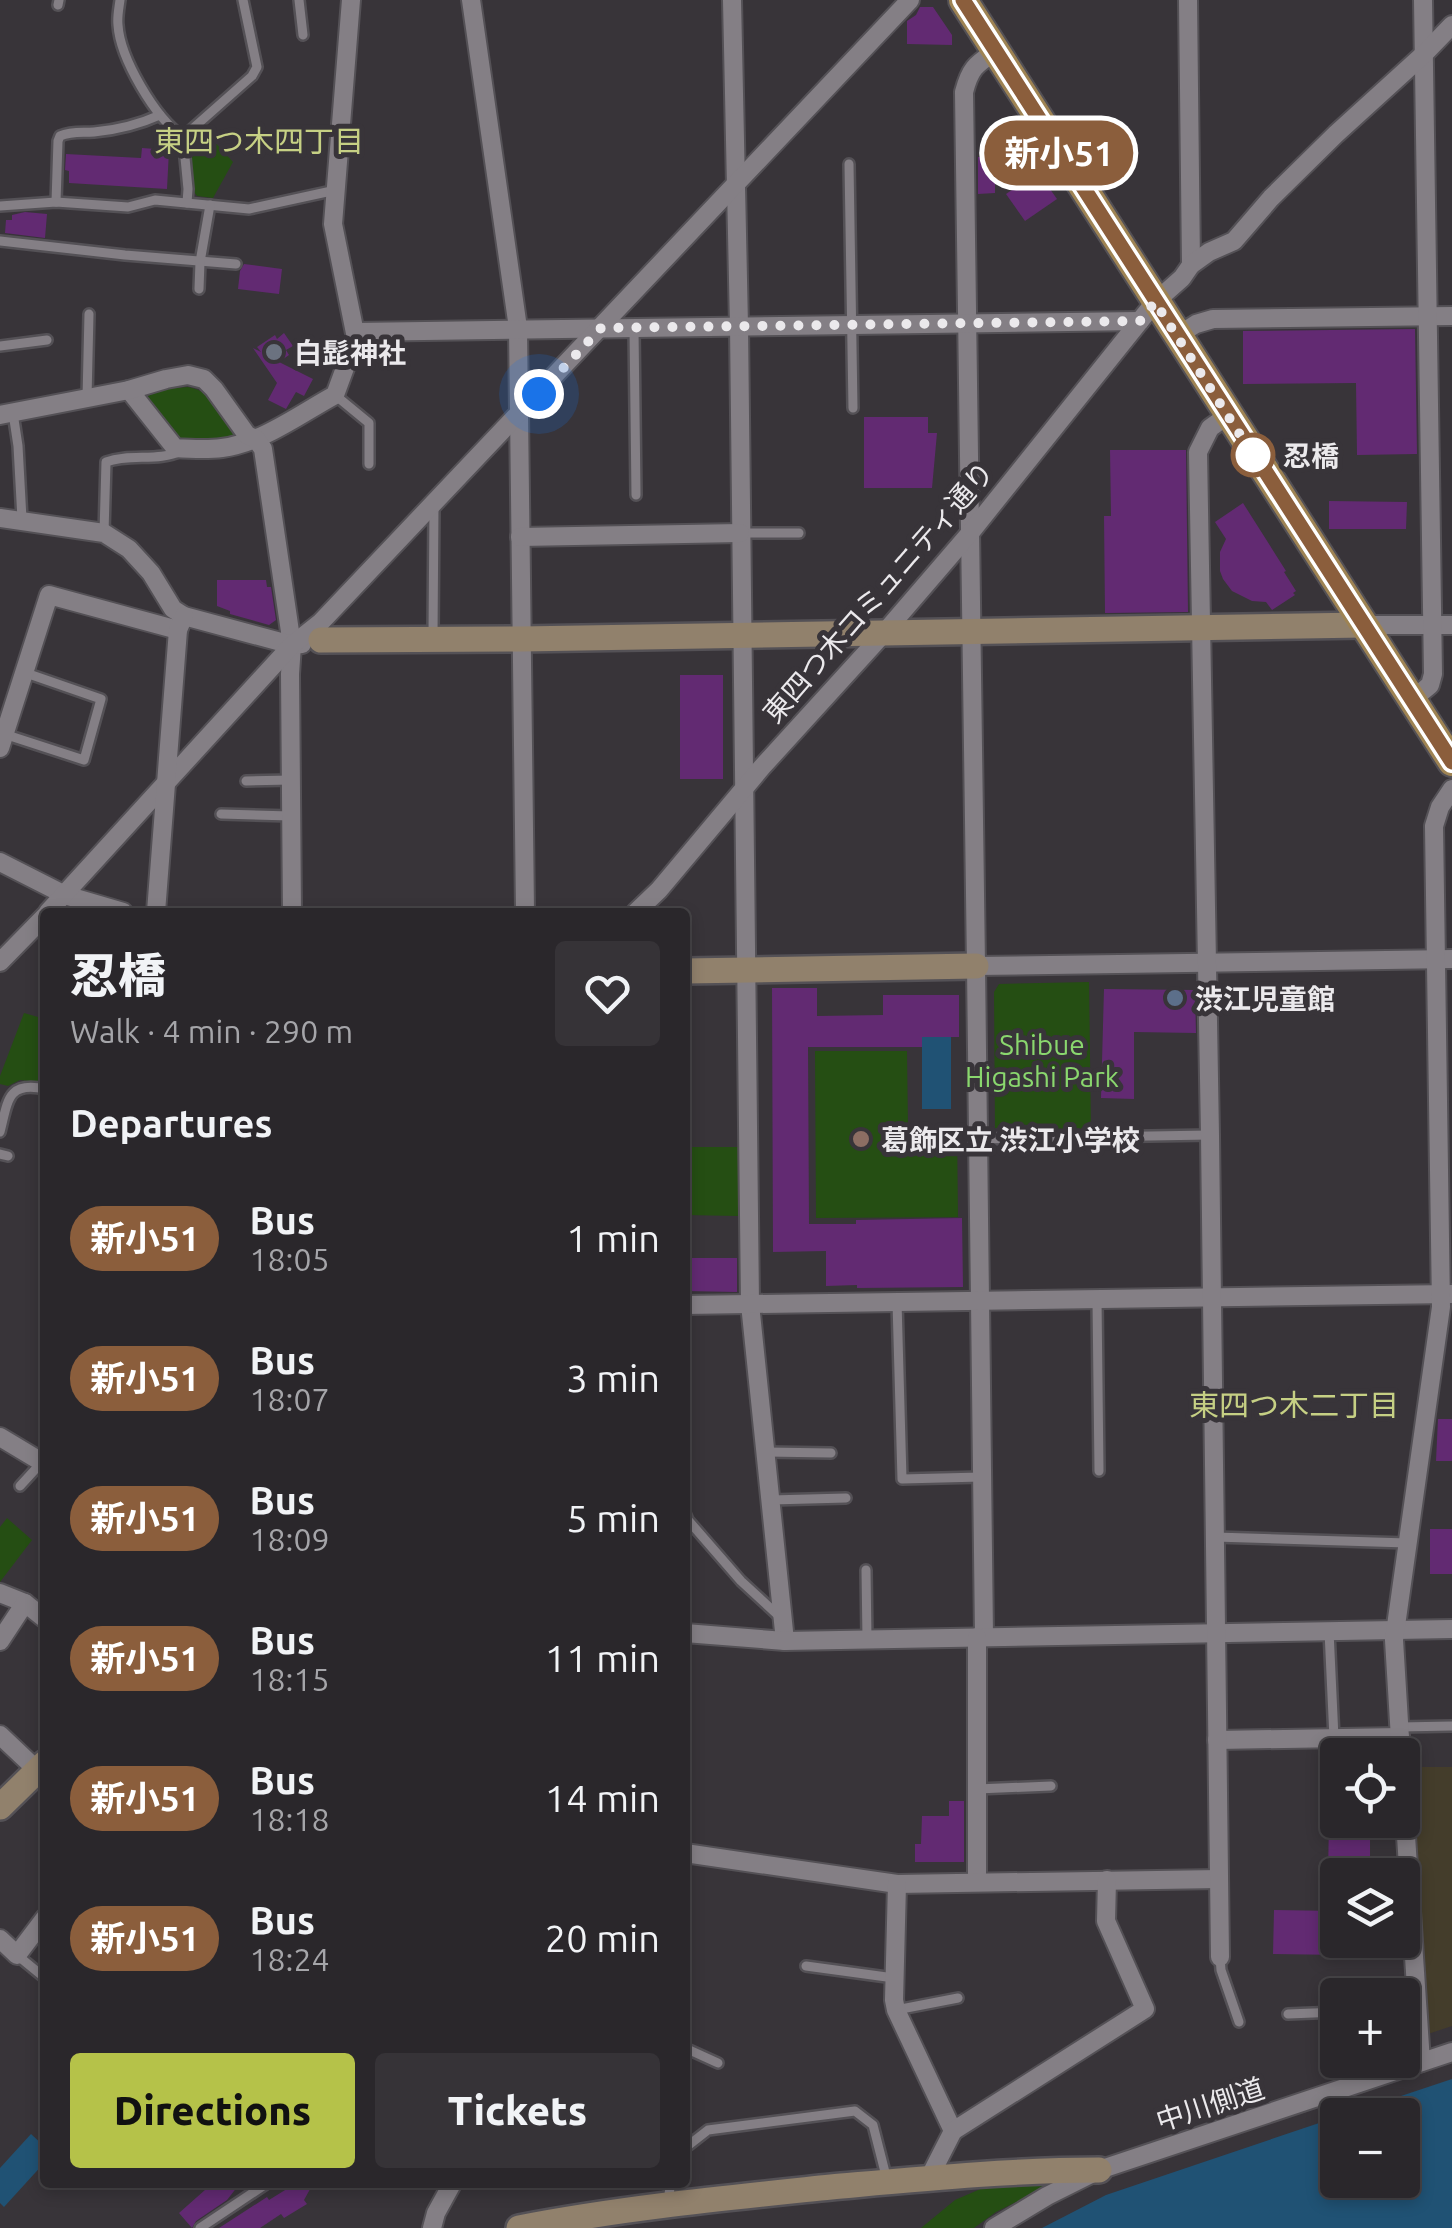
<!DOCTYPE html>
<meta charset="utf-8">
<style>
body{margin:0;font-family:Ubuntu,"Noto Sans JP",sans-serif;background:#363337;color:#f1f3f6;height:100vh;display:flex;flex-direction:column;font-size:38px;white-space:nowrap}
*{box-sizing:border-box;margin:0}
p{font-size:32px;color:#a5a5a9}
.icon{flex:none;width:55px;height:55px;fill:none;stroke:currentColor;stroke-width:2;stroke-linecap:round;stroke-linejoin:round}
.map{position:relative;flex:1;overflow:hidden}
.details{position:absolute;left:40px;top:908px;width:650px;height:1280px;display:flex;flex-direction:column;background:#2a272b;border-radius:10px;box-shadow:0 5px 15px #0003,0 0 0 2px #464447}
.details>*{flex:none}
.badge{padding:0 20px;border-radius:32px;font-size:35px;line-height:65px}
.buttons{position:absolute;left:1320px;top:1738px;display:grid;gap:20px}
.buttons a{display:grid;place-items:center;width:100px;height:100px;border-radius:10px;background:#2a272b;box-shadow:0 5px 15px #0003,0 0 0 2px #464447;font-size:50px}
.you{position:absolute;width:50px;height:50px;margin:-25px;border:8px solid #fff;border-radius:50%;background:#1a73e8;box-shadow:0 0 0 15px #1a73e833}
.map>.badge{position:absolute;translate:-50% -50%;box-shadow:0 0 0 5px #fff}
h2{padding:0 30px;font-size:38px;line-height:90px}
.round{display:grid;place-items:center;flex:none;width:105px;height:105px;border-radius:10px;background:#363337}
.headline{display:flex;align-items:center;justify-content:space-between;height:170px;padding:0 30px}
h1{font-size:48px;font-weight:800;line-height:75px}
.cta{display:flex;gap:20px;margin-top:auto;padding:20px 30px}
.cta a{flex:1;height:115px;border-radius:10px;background:#b5c249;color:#111;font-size:40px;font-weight:800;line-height:115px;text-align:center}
.cta a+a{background:#363337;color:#f1f3f6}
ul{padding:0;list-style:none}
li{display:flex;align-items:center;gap:30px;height:140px;padding:0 30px}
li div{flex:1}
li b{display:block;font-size:38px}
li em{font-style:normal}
li .badge{min-width:110px;font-weight:700;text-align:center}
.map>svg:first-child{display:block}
.industrial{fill:#443d2b}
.green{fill:#254e13}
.water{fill:#205274}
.building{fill:#622a72}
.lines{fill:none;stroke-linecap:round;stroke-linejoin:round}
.lane-casing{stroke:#545156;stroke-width:14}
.street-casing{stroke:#545156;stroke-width:22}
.secondary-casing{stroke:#545156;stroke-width:30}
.primary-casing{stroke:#545156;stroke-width:32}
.lane{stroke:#847f85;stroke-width:9}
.street{stroke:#847f85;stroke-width:18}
.secondary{stroke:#91816c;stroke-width:25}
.primary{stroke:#9e8353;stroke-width:28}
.line-casing{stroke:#fff;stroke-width:22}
.line{stroke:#8b5e3c;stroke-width:15}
.walk{stroke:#ebe9ec;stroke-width:10;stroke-dasharray:0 18}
.worship-dot{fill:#6b7280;stroke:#383439;stroke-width:4}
.stop-dot{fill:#fff;stroke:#8b5e3c;stroke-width:5}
.service-dot{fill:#5c6f8a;stroke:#383439;stroke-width:4}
.education-dot{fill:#8d6e63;stroke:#383439;stroke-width:4}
.labels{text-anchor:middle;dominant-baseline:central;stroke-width:10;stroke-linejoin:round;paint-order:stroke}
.poi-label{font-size:28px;font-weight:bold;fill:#ebe9ec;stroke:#383439;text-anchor:start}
.stop-label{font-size:28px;font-weight:bold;fill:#ebe9ec;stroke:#383439;text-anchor:start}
.street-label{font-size:28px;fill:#ebe9ec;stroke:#383439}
.park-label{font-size:28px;fill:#8ad76e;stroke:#383439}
.neighbourhood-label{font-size:30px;fill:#c6d084;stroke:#383439}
</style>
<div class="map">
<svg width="1452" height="2228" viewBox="0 0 1452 2228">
<rect width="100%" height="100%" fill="#383439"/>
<polygon class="industrial" points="1413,1767 1452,1767 1452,2026 1428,2034 1420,1933"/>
<g class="green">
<polygon points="202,128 233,162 213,198 197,196 194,192 190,138"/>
<path d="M188,387c28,6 35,25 49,47l-2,7 -57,1 -33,-45 21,-8z"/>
<polygon points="1089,982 1091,1129 995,1128 994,992 999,984"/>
<polygon points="24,1013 45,1019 45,1083 20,1080 8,1086 0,1084 0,1076"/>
<polygon points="815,1051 907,1051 908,1127 957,1127 958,1217 816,1218"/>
<polygon points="685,1147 738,1147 738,1216 685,1215"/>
<polygon points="7,1518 32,1540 0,1582 0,1527"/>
<polygon points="1027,2178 1058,2181 996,2212 974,2228 921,2228 955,2200 985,2187"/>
</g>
<g class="water">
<rect x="922" y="1037" width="29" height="72"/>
<polygon points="1452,2079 1452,2228 1042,2228 1106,2195 1337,2117 1338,2180 1402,2180 1402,2115 1344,2115"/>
<polygon points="31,2134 45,2147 45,2162 4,2207 0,2203 0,2168"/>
</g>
<g class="building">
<polygon points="920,7 933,7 952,35 952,45 907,44 907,21 916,15"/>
<polygon points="142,148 169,150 167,189 69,183 69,171 65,170 66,154 141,158"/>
<polygon points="978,157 995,157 995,193 978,194"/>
<polygon points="1038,172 1057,199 1025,221 1006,194"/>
<polygon points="25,212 47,214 45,238 5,233 6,220 12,220 12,215"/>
<polygon points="244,264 282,269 279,294 238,289 240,271"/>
<polygon points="1415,329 1417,454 1357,455 1356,383 1243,384 1243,331"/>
<polygon points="284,333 293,346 286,350 289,355 279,362 313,379 304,396 296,392 286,409 268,400 277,383 253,348 261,352 257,347 275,335 277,339"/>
<polygon points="864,417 928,417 928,433 937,433 932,488 864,488"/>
<polygon points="1110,450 1186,450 1188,612 1105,613 1104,516 1111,516"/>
<polygon points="1329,501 1407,502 1406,529 1329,529"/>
<polygon points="1243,503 1286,571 1284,572 1296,591 1293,593 1295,595 1272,610 1266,602 1252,601 1232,591 1223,579 1220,571 1220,552 1226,539 1215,522"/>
<polygon points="217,580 266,580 267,587 271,587 276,620 269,625 230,614 230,611 217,606"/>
<rect x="680" y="675" width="43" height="104"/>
<polygon points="772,988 817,988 817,1016 883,1015 883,995 959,995 959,1037 922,1037 922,1047 808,1047 809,1224 856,1224 856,1220 962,1218 963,1287 857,1288 857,1285 826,1286 826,1251 773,1252"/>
<polygon points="1104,989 1195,990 1196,1033 1134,1032 1134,1099 1101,1098"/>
<polygon points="685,1258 737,1258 737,1292 685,1291"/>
<polygon points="1438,1419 1452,1419 1452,1461 1436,1461"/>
<rect x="1430" y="1529" width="22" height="45"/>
<polygon points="949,1801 964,1801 964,1862 915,1862 915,1844 921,1844 922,1816 949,1816"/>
<polygon points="1329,1820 1370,1820 1370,1875 1328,1875"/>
<polygon points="1274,1910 1338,1911 1338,1940 1342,1940 1342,1955 1273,1954"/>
<polygon points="214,2182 241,2182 227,2200 196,2221 192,2228 179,2213"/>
<polygon points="298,2182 314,2182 304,2200 307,2204 284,2218 281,2214 260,2228 219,2228 267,2197 269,2200"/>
</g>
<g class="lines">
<defs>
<g id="lane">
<path d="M120,0c-1,8 -3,17 -2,25 2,33 37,93 65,112"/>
<polyline points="299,0 303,35"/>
<polyline points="58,5 59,0"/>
<polyline points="849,164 853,408"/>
<path d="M56,202l2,-61 2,-5c12,-5 22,-3 34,-4 22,-2 46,-8 66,-17"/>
<polyline points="187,203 188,189 183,137 252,76 257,67 243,0"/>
<polyline points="0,206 56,202 128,207 155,200 249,209 336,190"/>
<polyline points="0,241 125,255 236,264"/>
<polyline points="199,289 200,262 210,205"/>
<polyline points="634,329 636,495"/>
<polyline points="0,346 47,340"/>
<polyline points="335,395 369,423 369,464"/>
<polyline points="87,398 89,314"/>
<polyline points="13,413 18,446 22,519"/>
<path d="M104,533l2,-71c24,-9 52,0 75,-11"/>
<polyline points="743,533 799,533"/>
<polyline points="433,635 434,505"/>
<polyline points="4,734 84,760 101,699 26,673"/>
<polyline points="246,781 291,780"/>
<polyline points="221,814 291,816"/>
<path d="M0,1132c8,-31 7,-51 45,-43"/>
<polyline points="978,1139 1210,1135"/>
<polyline points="0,1154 8,1156"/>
<polyline points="1097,1300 1099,1471"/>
<polyline points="897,1302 902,1479 981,1477"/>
<polyline points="766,1452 831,1453"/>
<polyline points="20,1486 42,1462"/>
<polyline points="771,1500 846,1498"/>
<polyline points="685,1513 688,1520 741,1581 780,1617"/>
<polyline points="1215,1537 1407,1543"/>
<polyline points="866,1570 867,1639"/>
<polyline points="1329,1631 1334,1738"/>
<polyline points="1400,1727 1452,1726"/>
<polyline points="977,1789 1051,1786"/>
<polyline points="17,1955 45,1978"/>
<polyline points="1220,1957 1221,1970 1239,2022"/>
<polyline points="806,1966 894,1978"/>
<polyline points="896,2010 958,1998"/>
<polyline points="1288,2014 1338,2012"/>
<polyline points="685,2048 718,2063"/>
<polyline points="685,2148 708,2130 855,2111 873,2125 887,2180"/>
<polyline points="668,2200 671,2182"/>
<polyline points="200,2228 269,2182"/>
</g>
<g id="street">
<polyline points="471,0 518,328 525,912"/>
<polyline points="732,0 739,326 750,1304 785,1641"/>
<polyline points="1188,0 1191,265"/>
<path d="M994,52c-19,13 -24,17 -30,40l12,874 476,-7"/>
<polyline points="356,332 1140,321"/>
<polyline points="1177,336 1196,324 1213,319 1452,316"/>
<path d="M129,390l46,58c15,1 32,2 47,0 40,-5 78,-34 113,-53l21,-57 -23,-114 18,-224"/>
<polyline points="0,415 129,390 166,379 188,375 204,379 214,389 247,435 256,439 263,449 292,645 290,674 292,912"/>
<polyline points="0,518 104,533 129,549 151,573 173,609 184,616 292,645 302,644"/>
<polyline points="520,537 740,533"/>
<polyline points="1364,625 1452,625"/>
<polyline points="1412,700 1430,685 1433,674 1423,0"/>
<polyline points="0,748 49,595 178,630"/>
<polyline points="0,862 65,895 123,912"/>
<polyline points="48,912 292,645 321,622 910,0"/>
<polyline points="156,912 178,630 184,616"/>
<polyline points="636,912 659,890 762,767 884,633 970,533 1155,302 1182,278 1191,265 1209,252 1234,241 1271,198 1336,134 1424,54 1452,25"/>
<polyline points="0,962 45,916"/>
<polyline points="976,966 984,1636"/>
<polyline points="685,1305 1452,1294"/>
<polyline points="0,1437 45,1464"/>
<polyline points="0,1593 25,1603 45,1619"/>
<polyline points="685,1633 785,1641 1452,1629"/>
<polyline points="977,1637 977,1882"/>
<polyline points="0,1641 25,1603"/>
<polyline points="0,1735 38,1771"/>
<polyline points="1217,1740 1400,1737"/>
<polyline points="1401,1755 1394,1640 1441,1307 1434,826 1440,807 1452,789"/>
<polyline points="1402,1776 1421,2062"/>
<polyline points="685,1853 897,1884 1219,1879"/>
<polyline points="897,1884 894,2000 896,2010 953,2131"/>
<polyline points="0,1939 17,1955 45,1918"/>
<polyline points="1220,1957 1210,1135 1198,452 1210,428 1228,415"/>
<polyline points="929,2178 953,2131 1145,2009 1106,1921 1107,1880"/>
<polyline points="432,2228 436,2213 453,2182"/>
<polyline points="994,2228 1047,2196 1099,2170 1452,2052"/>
</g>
<g id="secondary">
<polyline points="321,640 521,639 1364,625"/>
<polyline points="685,971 976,966"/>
<polyline points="0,1807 45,1763"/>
<path d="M519,2228c103,-20 207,-30 312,-41 89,-8 179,-17 268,-17"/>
</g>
<polyline id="primary" points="963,0 1452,762"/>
</defs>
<use href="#lane" class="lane-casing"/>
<use href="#street" class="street-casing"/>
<use href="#secondary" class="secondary-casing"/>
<use href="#primary" class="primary-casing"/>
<use href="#lane" class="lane"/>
<use href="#street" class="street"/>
<use href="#secondary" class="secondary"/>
<use href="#primary" class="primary"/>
</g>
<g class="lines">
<defs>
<polyline id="line" points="963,0 1452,762"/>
</defs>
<use href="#line" class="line-casing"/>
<use href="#line" class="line"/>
<polyline class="walk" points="539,394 601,328 1140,321 1155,302 1253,455"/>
</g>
<circle class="worship-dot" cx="274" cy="352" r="10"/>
<circle class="stop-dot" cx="1253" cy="455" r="20"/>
<circle class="service-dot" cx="1175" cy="998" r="10"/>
<circle class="education-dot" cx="861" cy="1139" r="10"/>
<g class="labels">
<g class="poi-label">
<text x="294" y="352">白髭神社</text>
<text x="1195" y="998">渋江児童館</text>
<text x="881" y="1139">葛飾区立 渋江小学校</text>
</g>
<g class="stop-label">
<text x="1283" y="455">忍橋</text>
</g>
<g class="street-label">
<text transform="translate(878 592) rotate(-49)">東四つ木コミュニティ通り</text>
<text transform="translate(1210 2104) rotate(-18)">中川側道</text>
</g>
<g class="park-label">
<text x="1042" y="1044">Shibue<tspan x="1042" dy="32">Higashi Park</tspan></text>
</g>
<g class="neighbourhood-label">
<text x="259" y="141">東四つ木四丁目</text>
<text x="1294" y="1405">東四つ木二丁目</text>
</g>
</g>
</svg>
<div class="buttons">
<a><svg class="icon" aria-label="locate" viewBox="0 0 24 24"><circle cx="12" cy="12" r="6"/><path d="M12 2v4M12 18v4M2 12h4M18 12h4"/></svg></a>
<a><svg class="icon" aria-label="layers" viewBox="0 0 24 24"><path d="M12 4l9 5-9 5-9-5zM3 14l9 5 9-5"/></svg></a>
<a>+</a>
<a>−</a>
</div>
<div class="you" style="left:539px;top:394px"></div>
<b class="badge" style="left:1059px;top:153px;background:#8b5e3c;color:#fff">新小51</b>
<section class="details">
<div class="headline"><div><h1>忍橋</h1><p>Walk · 4 min · 290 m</p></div><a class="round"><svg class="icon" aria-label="heart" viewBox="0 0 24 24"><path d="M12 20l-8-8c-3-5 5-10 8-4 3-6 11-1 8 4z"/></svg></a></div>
<h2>Departures</h2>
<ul>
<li><span class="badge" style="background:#8b5e3c;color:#fff">新小51</span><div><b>Bus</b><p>18:05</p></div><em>1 min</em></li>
<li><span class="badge" style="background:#8b5e3c;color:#fff">新小51</span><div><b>Bus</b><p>18:07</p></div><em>3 min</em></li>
<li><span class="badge" style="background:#8b5e3c;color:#fff">新小51</span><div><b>Bus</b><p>18:09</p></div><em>5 min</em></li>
<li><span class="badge" style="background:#8b5e3c;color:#fff">新小51</span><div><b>Bus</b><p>18:15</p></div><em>11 min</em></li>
<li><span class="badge" style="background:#8b5e3c;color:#fff">新小51</span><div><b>Bus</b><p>18:18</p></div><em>14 min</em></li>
<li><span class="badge" style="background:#8b5e3c;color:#fff">新小51</span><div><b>Bus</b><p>18:24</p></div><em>20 min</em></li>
</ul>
<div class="cta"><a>Directions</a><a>Tickets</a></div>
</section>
</div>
